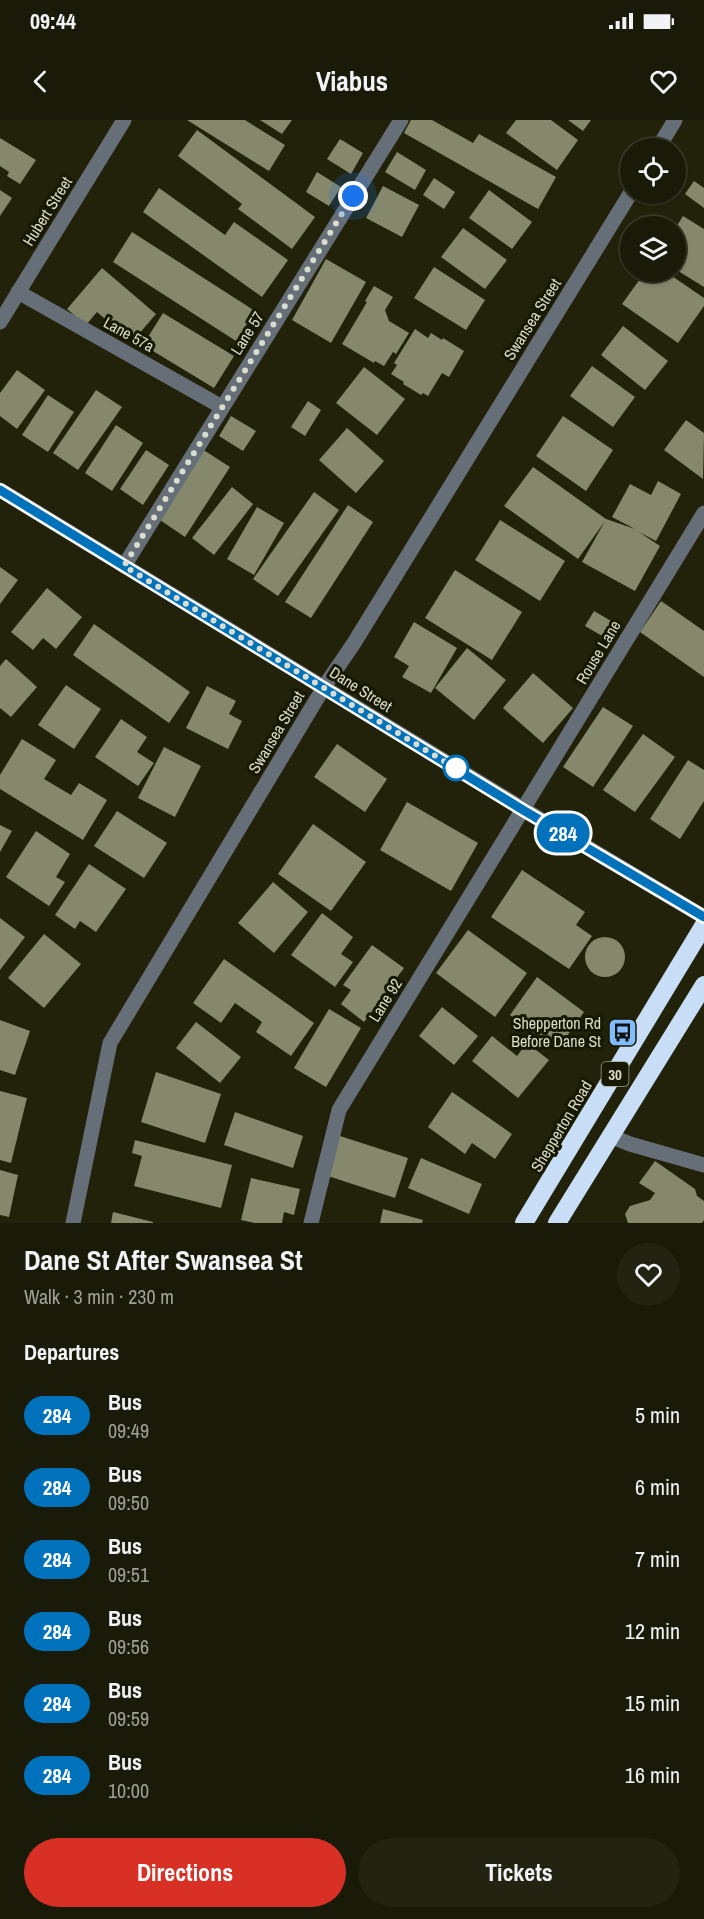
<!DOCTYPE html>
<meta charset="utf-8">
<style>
body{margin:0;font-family:"Archivo Narrow",sans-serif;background:#222311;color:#f1f3f6;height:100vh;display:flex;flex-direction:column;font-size:22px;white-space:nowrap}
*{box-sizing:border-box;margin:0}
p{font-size:20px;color:#9fa19b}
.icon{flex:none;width:33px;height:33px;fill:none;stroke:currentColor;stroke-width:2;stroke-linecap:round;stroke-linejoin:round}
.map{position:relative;height:1103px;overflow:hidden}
.side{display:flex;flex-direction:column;background:#191a07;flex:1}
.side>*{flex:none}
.badge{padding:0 12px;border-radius:20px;font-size:21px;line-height:39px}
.tools{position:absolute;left:620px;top:18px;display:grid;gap:12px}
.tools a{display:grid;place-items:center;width:66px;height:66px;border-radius:50%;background:#191a07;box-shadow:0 2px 4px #0004,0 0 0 2px #373828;font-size:30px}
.you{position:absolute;width:30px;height:30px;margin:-15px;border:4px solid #fff;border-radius:50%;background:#1a73e8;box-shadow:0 0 0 9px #1a73e833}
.map>.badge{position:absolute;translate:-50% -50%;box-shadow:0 0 0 3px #fff}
h2{padding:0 24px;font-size:22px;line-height:54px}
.round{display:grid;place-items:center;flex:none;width:63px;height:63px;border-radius:32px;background:#222311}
.overview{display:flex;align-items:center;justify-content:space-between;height:102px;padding:0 24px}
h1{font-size:28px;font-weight:800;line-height:45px}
.cta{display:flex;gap:12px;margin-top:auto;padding:12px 24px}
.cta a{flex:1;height:69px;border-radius:36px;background:#d93025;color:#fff;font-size:24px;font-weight:800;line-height:69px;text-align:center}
.cta a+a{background:#222311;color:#f1f3f6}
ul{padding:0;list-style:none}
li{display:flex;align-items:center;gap:18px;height:72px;padding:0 24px}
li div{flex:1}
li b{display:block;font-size:22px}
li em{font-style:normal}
li .badge{min-width:66px;font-weight:700;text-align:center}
.status{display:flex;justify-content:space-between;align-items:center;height:42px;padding:0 30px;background:#191a07;direction:ltr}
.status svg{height:16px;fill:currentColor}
header{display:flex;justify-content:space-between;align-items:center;height:78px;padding:0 24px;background:#191a07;font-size:27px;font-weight:800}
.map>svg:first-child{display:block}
.building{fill:#85886b}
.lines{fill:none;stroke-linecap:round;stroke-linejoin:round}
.minor{stroke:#666f78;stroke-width:15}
.highway{stroke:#c8def6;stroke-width:18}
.line-casing{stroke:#fff;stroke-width:14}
.line{stroke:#0072bc;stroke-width:9}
.walk{stroke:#dadccd;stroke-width:6;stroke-dasharray:0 10.8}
.stop-dot{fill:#fff;stroke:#0072bc;stroke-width:3}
.labels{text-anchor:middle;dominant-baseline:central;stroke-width:6;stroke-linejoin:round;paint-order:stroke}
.shield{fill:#171902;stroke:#a0a290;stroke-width:1.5}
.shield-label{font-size:15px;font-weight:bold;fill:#dadccd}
.street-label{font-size:16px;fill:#dadccd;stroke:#171902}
.poi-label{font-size:16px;fill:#dadccd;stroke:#171902;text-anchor:end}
</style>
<div class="status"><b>09:44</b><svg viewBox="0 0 49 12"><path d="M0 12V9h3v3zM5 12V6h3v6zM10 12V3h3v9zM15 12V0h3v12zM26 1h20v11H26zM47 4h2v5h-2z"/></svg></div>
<header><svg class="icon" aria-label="back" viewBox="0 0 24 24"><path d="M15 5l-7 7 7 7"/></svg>Viabus<svg class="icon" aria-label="heart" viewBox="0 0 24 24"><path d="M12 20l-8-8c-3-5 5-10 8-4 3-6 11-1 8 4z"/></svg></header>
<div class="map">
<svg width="704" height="1103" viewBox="0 0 704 1103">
<rect width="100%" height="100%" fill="#212209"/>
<g class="building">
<polygon points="187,0 245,0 285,25 269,51"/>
<polygon points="260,0 292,0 282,14"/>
<polygon points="411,0 432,0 473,23 479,14 556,57 538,89 404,13"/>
<polygon points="516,0 551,0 578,20 557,50 506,13"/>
<polygon points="568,0 591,0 583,11"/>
<polygon points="197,10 315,97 292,129 238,89 242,84 178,36"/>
<polygon points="0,18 36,40 20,64 7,56 9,52 0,46"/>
<polygon points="340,19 363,33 351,54 327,39"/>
<polygon points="397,32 426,50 415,70 385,52"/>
<polygon points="317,52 341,67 329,86 306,72"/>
<polygon points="434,58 455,72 444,89 423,75"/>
<polygon points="694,61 704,68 704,88 685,74"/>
<polygon points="383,66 419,85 402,117 366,98"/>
<polygon points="159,68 225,115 234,102 288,140 262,177 143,92"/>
<polygon points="0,70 12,78 0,96"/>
<polygon points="489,70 532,102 512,129 469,98"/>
<polygon points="683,96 704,109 704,167 675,149 675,109"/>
<polygon points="463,108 507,140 485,169 441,137"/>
<polygon points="132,112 255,191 236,221 113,142"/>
<polygon points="326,139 366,162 331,223 292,200"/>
<polygon points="434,147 485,180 466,210 414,178"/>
<polygon points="102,148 156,194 132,222 97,192 86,205 67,189"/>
<polygon points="645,152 666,152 704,178 704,186 678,223 622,184"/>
<polygon points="374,166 393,177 385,190 389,201 409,213 396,234 393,232 384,246 375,241 374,243 342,224 367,182 365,181"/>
<polygon points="163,193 234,236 214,268 143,225"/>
<polygon points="623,206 668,241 645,270 601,235"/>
<polygon points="415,209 428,218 431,213 442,220 443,218 464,231 449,257 442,253 428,276 423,273 421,275 403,264 404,262 391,254 397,245 394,243"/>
<polygon points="592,246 635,277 613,307 570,276"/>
<polygon points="364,247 405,279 377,315 336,283"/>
<polygon points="17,250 45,270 17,309 0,296 0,273"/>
<polygon points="96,270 122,287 78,350 53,333"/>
<polygon points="48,275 74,292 48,332 22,315"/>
<polygon points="308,281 321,290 305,316 291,307"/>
<polygon points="231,296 256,311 243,331 219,316"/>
<polygon points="563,296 613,330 586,371 536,336"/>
<polygon points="686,300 704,313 703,359 664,330"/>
<polygon points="116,305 143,323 112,371 85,353"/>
<polygon points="347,308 384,341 356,373 319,340"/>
<polygon points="202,329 230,347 185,417 157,398"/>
<polygon points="146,330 169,345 143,385 120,369"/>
<polygon points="533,347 606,399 635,409 612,397 630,364 651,375 658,361 681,374 656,421 639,412 660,426 635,471 582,442 605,401 578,439 504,386"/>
<polygon points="232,367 253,384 214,435 192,418"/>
<polygon points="314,372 339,390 278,476 253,459"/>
<polygon points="348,385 373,402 311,498 285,482"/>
<polygon points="257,387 284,403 254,455 227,439"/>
<polygon points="500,400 565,441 540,481 475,440"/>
<polygon points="0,447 18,460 0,484"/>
<polygon points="455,450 522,492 492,540 425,498"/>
<polygon points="47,468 82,497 56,529 43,518 33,530 11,512"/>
<polygon points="661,481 704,511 704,557 640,512"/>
<polygon points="594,491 618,505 609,520 585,506"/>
<polygon points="414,502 457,528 431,573 402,557 409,546 394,537"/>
<polygon points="94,504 190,572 169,603 73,535"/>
<polygon points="467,528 506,560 474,600 435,568"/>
<polygon points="6,539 37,567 11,597 0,588 0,546"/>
<polygon points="533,553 573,588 543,623 503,588"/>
<polygon points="66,565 101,589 74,629 38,605"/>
<polygon points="207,566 236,581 229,594 242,601 228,629 186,608"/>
<polygon points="603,587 633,606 593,667 563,647"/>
<polygon points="121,599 147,617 137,632 154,643 138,666 95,637"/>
<polygon points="643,614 675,637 635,692 603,670"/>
<polygon points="22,619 56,640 44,659 71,675 79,663 107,680 83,720 0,669 0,655"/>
<polygon points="337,624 387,659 365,692 314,657"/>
<polygon points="164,627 201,646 175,697 138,678"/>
<polygon points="688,640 704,650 704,681 680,719 650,699"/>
<polygon points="407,682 478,723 451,771 380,730"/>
<polygon points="117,691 167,723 144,758 94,726"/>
<polygon points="313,704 366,742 331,791 278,754"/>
<polygon points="0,705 12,711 0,732"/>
<polygon points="36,711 70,734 56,757 65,762 49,786 6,757"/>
<polygon points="89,744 126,769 96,812 80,801 75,809 55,795"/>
<polygon points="522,750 585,792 576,805 592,816 569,849 491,797"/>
<polygon points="273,762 308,792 274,833 238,803"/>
<polygon points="322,793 353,817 341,834 353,842 335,867 291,835"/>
<polygon points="0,798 25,817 0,850"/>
<polygon points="468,810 527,853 495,897 436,853"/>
<polygon points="44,814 81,844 44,888 8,858"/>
<circle cx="605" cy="837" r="20"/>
<polygon points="372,825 404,848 364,902 341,884 351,870 343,865"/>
<polygon points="224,839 314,903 291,936 256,912 262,902 235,883 221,903 193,883"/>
<polygon points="537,857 584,892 557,930 510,895"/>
<polygon points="442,887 478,916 454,945 419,916"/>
<polygon points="329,889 361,908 326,967 294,948"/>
<polygon points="0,900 30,911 15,955 0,950"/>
<polygon points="196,902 241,937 220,963 176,928"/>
<polygon points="492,916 517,936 527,923 549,940 518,978 472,941"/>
<polygon points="156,952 221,974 205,1023 141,1002"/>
<polygon points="0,971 27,978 11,1043 0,1040"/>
<polygon points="452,972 512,1014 495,1039 472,1023 465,1034 428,1007"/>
<polygon points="235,992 303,1016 293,1048 224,1025"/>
<polygon points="337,1015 408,1038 395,1078 325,1055"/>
<polygon points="135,1020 232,1045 221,1088 134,1066 142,1036 132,1033"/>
<polygon points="421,1038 482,1064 469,1094 408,1068"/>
<polygon points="655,1041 695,1069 697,1076 704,1081 704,1100 702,1103 628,1103 625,1094 630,1086 650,1080 655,1073 639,1063"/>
<polygon points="0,1050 18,1055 9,1097 0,1095"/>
<polygon points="251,1058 300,1069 294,1095 284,1092 282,1103 255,1103 241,1100"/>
<polygon points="383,1089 423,1100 422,1103 380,1103"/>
<polygon points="113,1092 153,1102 153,1103 111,1103"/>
</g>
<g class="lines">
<g class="minor">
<polyline points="658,28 675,0"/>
<polyline points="18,172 222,287"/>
<polyline points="0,202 124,0"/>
<polyline points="0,370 523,689 704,797"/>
<polyline points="124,446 401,0"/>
<polyline points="610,1016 630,1024 704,1045"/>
<polyline points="73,1103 110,923 324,567 354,523 630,74"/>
<polyline points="311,1103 339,990 704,393"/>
</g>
<g class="highway">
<polyline points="524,1103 704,805"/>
<polyline points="557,1103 704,865"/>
</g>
</g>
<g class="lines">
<defs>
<polyline id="line" points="0,370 523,690 704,797"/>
</defs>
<use href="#line" class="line-casing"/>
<use href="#line" class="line"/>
<polyline class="walk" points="353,76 124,446 465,654 456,648"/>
</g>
<defs>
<symbol id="bus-square" viewBox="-11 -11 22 22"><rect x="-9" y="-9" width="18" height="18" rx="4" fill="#81bdfa" stroke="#171902"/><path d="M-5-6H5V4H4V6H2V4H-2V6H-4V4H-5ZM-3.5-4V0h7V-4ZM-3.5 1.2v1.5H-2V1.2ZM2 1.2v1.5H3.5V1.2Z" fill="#111"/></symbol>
</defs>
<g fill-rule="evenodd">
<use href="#bus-square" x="606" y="896" width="33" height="33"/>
</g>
<circle class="stop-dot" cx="456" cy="648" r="12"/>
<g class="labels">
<rect class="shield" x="601.5" y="942" width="27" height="24" rx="4.5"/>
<g class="shield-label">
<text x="615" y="954">30</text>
</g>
<g class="street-label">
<text transform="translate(47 91) rotate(-58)">Hubert Street</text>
<text transform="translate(532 199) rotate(-58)">Swansea Street</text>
<text transform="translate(247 213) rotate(-58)">Lane 57</text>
<text transform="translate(129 214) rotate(29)">Lane 57a</text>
<text transform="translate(598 532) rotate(-59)">Rouse Lane</text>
<text transform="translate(361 569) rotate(32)">Dane Street</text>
<text transform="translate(276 612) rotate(-59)">Swansea Street</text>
<text transform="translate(385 880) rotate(-58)">Lane 92</text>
<text transform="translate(561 1006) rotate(-59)">Shepperton Road</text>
</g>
<g class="poi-label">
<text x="601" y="903">Shepperton Rd<tspan x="601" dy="18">Before Dane St</tspan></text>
</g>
</g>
</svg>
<div class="tools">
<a><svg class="icon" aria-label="locate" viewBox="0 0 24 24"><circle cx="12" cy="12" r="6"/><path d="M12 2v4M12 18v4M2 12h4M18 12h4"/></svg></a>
<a><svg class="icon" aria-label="layers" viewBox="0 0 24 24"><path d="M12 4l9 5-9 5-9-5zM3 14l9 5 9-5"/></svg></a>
</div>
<div class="you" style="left:353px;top:76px"></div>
<b class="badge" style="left:563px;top:713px;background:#0072bc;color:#fff">284</b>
</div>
<section class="side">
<div class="overview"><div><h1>Dane St After Swansea St</h1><p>Walk · 3 min · 230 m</p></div><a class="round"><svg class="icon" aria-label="heart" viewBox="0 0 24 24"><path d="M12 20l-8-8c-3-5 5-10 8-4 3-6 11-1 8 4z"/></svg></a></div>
<h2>Departures</h2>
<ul>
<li><span class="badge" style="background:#0072bc;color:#fff">284</span><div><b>Bus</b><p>09:49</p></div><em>5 min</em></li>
<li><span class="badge" style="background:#0072bc;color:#fff">284</span><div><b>Bus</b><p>09:50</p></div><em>6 min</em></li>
<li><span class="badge" style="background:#0072bc;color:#fff">284</span><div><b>Bus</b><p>09:51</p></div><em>7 min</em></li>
<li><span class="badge" style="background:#0072bc;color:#fff">284</span><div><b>Bus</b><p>09:56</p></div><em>12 min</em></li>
<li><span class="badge" style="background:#0072bc;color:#fff">284</span><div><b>Bus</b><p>09:59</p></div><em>15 min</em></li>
<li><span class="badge" style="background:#0072bc;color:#fff">284</span><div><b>Bus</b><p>10:00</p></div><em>16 min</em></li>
</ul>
<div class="cta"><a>Directions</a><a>Tickets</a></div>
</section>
